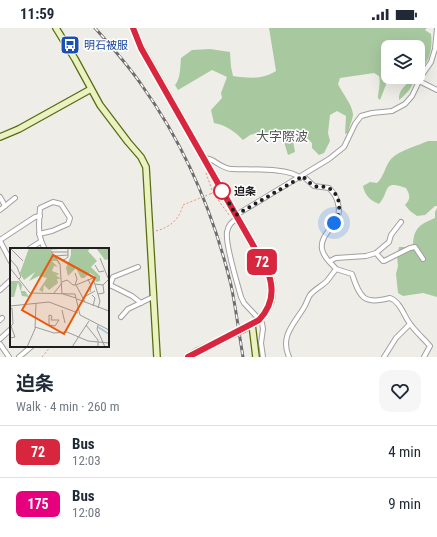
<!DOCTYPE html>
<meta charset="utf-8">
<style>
body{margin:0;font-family:"Roboto Condensed","Noto Sans JP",sans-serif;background:#f6f6f7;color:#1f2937;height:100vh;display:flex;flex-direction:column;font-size:15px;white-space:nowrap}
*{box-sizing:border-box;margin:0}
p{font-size:13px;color:#747a83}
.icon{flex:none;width:22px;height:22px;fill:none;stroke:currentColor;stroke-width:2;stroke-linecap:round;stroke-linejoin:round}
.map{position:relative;height:329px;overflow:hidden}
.side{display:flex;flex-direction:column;background:#fff;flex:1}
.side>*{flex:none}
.badge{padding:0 8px;border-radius:6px;font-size:14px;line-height:26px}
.controls{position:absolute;left:381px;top:12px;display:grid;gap:8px}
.controls a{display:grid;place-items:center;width:44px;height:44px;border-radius:8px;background:#fff;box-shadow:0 4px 16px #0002;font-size:20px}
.you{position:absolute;width:20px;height:20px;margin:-10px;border:3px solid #fff;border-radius:50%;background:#1a73e8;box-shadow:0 0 0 6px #1a73e833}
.map>.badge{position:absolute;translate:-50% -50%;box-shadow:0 0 0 2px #fff}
.round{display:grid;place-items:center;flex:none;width:42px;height:42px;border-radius:12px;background:#f6f6f7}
.summary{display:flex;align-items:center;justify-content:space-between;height:68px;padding:0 16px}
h1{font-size:19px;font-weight:700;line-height:30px}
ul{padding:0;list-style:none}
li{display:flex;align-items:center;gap:12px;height:52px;padding:0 16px;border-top:1px solid #e0e1e3}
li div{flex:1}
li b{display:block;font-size:15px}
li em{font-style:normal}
li .badge{min-width:44px;font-weight:700;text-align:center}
.status{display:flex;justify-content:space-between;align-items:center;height:28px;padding:0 20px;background:#fff;direction:ltr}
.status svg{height:11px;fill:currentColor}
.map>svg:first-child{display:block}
.forest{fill:#a8c9a0}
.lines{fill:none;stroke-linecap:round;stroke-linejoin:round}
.street-casing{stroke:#a0a0a0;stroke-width:6}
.secondary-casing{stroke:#586a12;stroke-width:8}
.primary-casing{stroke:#896d12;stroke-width:8}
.path{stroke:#ea937d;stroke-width:1;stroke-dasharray:2 2;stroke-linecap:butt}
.street{stroke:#fff;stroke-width:4}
.secondary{stroke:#ebf2c1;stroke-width:5.5}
.primary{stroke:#f1d9a9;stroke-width:6}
.rail-casing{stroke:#6d6d6d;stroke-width:3}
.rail{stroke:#fff;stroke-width:1.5;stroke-dasharray:4.5;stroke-linecap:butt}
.primary-bridge-casing{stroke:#896d12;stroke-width:8;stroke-linecap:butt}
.path-bridge{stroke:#ea937d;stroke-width:1;stroke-dasharray:2 2;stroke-linecap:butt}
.primary-bridge{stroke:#f1d9a9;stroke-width:6}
.line-casing{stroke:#fff;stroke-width:9}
.line{stroke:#d7263d;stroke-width:6}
.walk{stroke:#1f1f1f;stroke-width:4;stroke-dasharray:0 7.2}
.stop-dot{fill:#fff;stroke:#d7263d;stroke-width:2}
.labels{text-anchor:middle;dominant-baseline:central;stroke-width:3;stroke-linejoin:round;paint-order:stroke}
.transit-label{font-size:11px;fill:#164399;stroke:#fff;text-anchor:start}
.stop-label{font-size:11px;font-weight:bold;fill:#1f1f1f;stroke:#fff;text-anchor:start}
.quarter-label{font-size:13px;fill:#525252;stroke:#fff}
.inset-river{fill:none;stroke:#acc9d7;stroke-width:2}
.inset-road{fill:none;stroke:#9c9b97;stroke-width:1}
.view{fill:#e8590c;fill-opacity:0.15;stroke:#e8590c;stroke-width:2}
.inset-edge{fill:none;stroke:#1f1f1f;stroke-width:2}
</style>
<div class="status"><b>11:59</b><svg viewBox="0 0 49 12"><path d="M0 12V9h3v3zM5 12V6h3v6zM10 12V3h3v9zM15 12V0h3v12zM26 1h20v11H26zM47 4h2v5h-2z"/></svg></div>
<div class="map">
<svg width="437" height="329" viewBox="0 0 437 329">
<rect width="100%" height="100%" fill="#efede7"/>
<g class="forest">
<path d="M269,0h158l-2,2 6,4c2,16 -2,28 -13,40v-27h-14l-3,-2 -13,2 -1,12 1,2 1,16 -9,23 -2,-2c0,-7 3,-15 1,-22l-5,-3 -34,5 -2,6c4,9 14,20 15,30 0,5 -4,13 -5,19l-3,1 1,-18 -9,-5 -7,4 -2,18 2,8 -6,12 -5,2 -7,-7v-5l-6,-6 -10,-1 -3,5 2,11 -7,3 -4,-13 -5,-5 -18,-5 -11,3 -7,5c-9,-9 -17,-15 -29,-17l-3,-13 11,-12 -1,-5 6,-16 -15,-7 -34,20 -3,-5c6,-7 5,-18 6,-27l11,-8 18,-1 20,3 1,15 2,9c17,2 28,4 43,-5z"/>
<path d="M413,49h3c-4,10 -8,16 -17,23 -1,-11 8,-15 14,-23z"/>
<path d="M428,113h9v65h-2l-10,9 -8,1 -7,-5 -5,-6c6,-6 5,-10 1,-17 -24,-9 -16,4 -27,16 -9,-4 -14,-8 -16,-18l7,-4 7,1c7,-6 8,-17 14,-24 9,-9 26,-13 37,-18z"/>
<path d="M437,180v89l-14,-4 -20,3 -5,-3 -2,-19 2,-8 -1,-10 2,-9h8l6,-3c1,-17 8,-20 22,-26v-6z"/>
</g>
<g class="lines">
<defs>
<g id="street">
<polyline points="419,53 437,62"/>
<path d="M203,131c10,-3 17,10 29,10 14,1 58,-2 68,9"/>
<polyline points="0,169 5,178"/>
<polyline points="0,182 15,170"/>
<polyline points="236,187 329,131 344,119 355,96 361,88 372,85 392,83 405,76 412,68 422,47 431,34 435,21 437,0"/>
<path d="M238,190c-6,3 -10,8 -11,14 -2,13 10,50 14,65l3,6 13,14"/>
<path d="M39,206l13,-3 16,-7 2,-6 -9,-14 -8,-2 -13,6c-1,15 -3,28 5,41"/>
<polyline points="0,212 35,189 40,188"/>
<polyline points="0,213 11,234"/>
<polyline points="29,221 40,214"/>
<polyline points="376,225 383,233 384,233 410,220 415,219 423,231"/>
<polyline points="330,233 336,230 366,228 376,225 389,214 391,207 401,194"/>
<path d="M336,241l16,5c8,24 12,31 38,24 11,4 14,19 21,27 5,7 13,14 19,21l-6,11"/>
<polyline points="110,257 132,268 141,275"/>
<polyline points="108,259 110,257 113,249 138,239"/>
<polyline points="0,262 11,252"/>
<polyline points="121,289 128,281 153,269"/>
<polyline points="0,292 2,290"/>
<polyline points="262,295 263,301 261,315 263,329"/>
<polyline points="0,311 11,301"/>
<polyline points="0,316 9,329"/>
<polyline points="19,329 32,318"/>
<path d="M289,329c-9,-20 4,-32 14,-48 3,-4 4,-9 7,-14 5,-6 12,-9 17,-14 3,-4 6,-8 9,-12 -5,-6 -13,-12 -14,-20 -3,-17 22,-26 16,-45 -1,-6 -4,-11 -9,-16l-15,-2 -11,-10"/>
<polyline points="384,329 396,310 410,296"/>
</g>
<g id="secondary">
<polyline points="56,0 75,31 100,77 128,114 141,129 146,139 157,329"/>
<polyline points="0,109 19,101 91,61"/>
<polyline points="252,296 256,329"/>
</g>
<g id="primary">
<path d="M133,0l8,19 128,227c9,26 -2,43 -25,55"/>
<polyline points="188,329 198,323"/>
</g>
</defs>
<use href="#street" class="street-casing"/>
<use href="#secondary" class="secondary-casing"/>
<use href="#primary" class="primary-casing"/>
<g class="path">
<polyline points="206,145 213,165"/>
<polyline points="210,166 213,165 229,187"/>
<path d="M156,203c14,-4 23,-11 27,-26"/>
<polyline points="42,329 51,318"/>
</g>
<use href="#street" class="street"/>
<use href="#secondary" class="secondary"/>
<use href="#primary" class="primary"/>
<defs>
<path id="rail" d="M95,0c17,19 34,38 48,59 42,59 71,128 88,198 5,24 8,48 12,72"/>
</defs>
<use href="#rail" class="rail-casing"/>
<use href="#rail" class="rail"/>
<defs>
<polyline id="primary-bridge" points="198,323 244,301"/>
</defs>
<use href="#primary-bridge" class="primary-bridge-casing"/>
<polyline class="path-bridge" points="183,177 210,166"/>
<use href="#primary-bridge" class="primary-bridge"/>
</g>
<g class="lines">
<defs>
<path id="line" d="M133,0l8,20 125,220c9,19 8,36 -7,52l-71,37"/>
</defs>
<use href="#line" class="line-casing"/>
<use href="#line" class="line"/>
<path class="walk" d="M222,163l14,24 67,-39c3,4 10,10 15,11 4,0 8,-1 12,2 12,8 11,24 4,34"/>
</g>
<defs>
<symbol id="bus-square" viewBox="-11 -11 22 22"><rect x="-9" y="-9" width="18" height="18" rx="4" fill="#1a4fb4" stroke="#fff"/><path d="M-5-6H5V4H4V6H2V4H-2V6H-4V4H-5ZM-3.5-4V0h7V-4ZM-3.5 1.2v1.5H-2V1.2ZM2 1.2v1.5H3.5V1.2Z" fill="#fff"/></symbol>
</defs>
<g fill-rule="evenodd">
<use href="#bus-square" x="59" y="6" width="22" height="22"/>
</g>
<circle class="stop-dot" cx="222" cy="163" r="8"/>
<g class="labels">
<g class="transit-label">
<text x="84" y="17">明石被服</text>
</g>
<g class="stop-label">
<text x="234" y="163">迫条</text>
</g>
<g class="quarter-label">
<text x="282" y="108">大字際波</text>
</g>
</g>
<g transform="translate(10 220)">
<rect width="99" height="99" fill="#efede7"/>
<path d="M19,0h19l11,14v3l-2,-4h-5l6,6 -4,-1 -2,5 8,3 -4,1 5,4h-4l1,4 -9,7 -5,-5 -1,7 -4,-2 8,-12 -8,-2 -10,5 6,-9 -11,8 -4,-7zM61,0h19l-2,3 9,10 -6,6 9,9v5l-4,1 -3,-5 2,-1 -5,-3 -6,5h-3l-5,-10 -8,8 -2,-8 5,-13zM86,0h13v11l-4,1zM0,33h9l3,4 -1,6h4l4,6 -7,-1 -4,-14 -4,15h-4z" fill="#a8c9a0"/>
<path class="inset-river" d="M88,79l11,7"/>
<path class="inset-road" d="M39,0l11,16 2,30M1,1l12,12M41,1l17,-1M41,4h17M45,8l13,-1M90,10l8,20M0,11l7,8 4,10 -2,2M51,11l3,1 4,-3v-9M85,17l4,7 5,-1M0,20l20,25 45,1 5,21 29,15M65,25l2,6 -2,6M78,31l3,7 -1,6M52,34l5,-2 6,5h3l9,17M85,36l8,1 6,-6M66,37l17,-7 7,23 -2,7M44,45l8,-10M53,46l13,4M88,46l6,-1 -1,-8M82,47l3,3 -2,8M74,49l11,-6M67,51l32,12M0,58l39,-4 29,11M0,61l2,-1 1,16 -2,2 4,11 -5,1M52,62l3,13M41,72l1,-4 -3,-1v10l6,1M41,72h8l-4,6M76,77l12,15v7M88,77l-1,4 8,18M25,79l19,6 13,-1 21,9 21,2M17,99l8,-18 1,-26M62,99l17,-26"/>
<path class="view" d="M43,7l42,23 -31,56 -42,-24z"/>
<rect width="99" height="99" class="inset-edge"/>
</g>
</svg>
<div class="controls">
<a><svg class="icon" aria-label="layers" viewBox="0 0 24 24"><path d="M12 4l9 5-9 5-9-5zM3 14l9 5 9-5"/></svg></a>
</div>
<div class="you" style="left:334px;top:195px"></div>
<b class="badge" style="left:262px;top:234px;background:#d7263d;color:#fff">72</b>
</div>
<section class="side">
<div class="summary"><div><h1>迫条</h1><p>Walk · 4 min · 260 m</p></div><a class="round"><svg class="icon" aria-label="heart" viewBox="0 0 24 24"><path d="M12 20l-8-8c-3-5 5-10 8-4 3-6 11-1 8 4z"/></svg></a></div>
<ul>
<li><span class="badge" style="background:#d7263d;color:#fff">72</span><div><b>Bus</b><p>12:03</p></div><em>4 min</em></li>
<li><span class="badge" style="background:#e6007e;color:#fff">175</span><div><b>Bus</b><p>12:08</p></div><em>9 min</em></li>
</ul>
</section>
